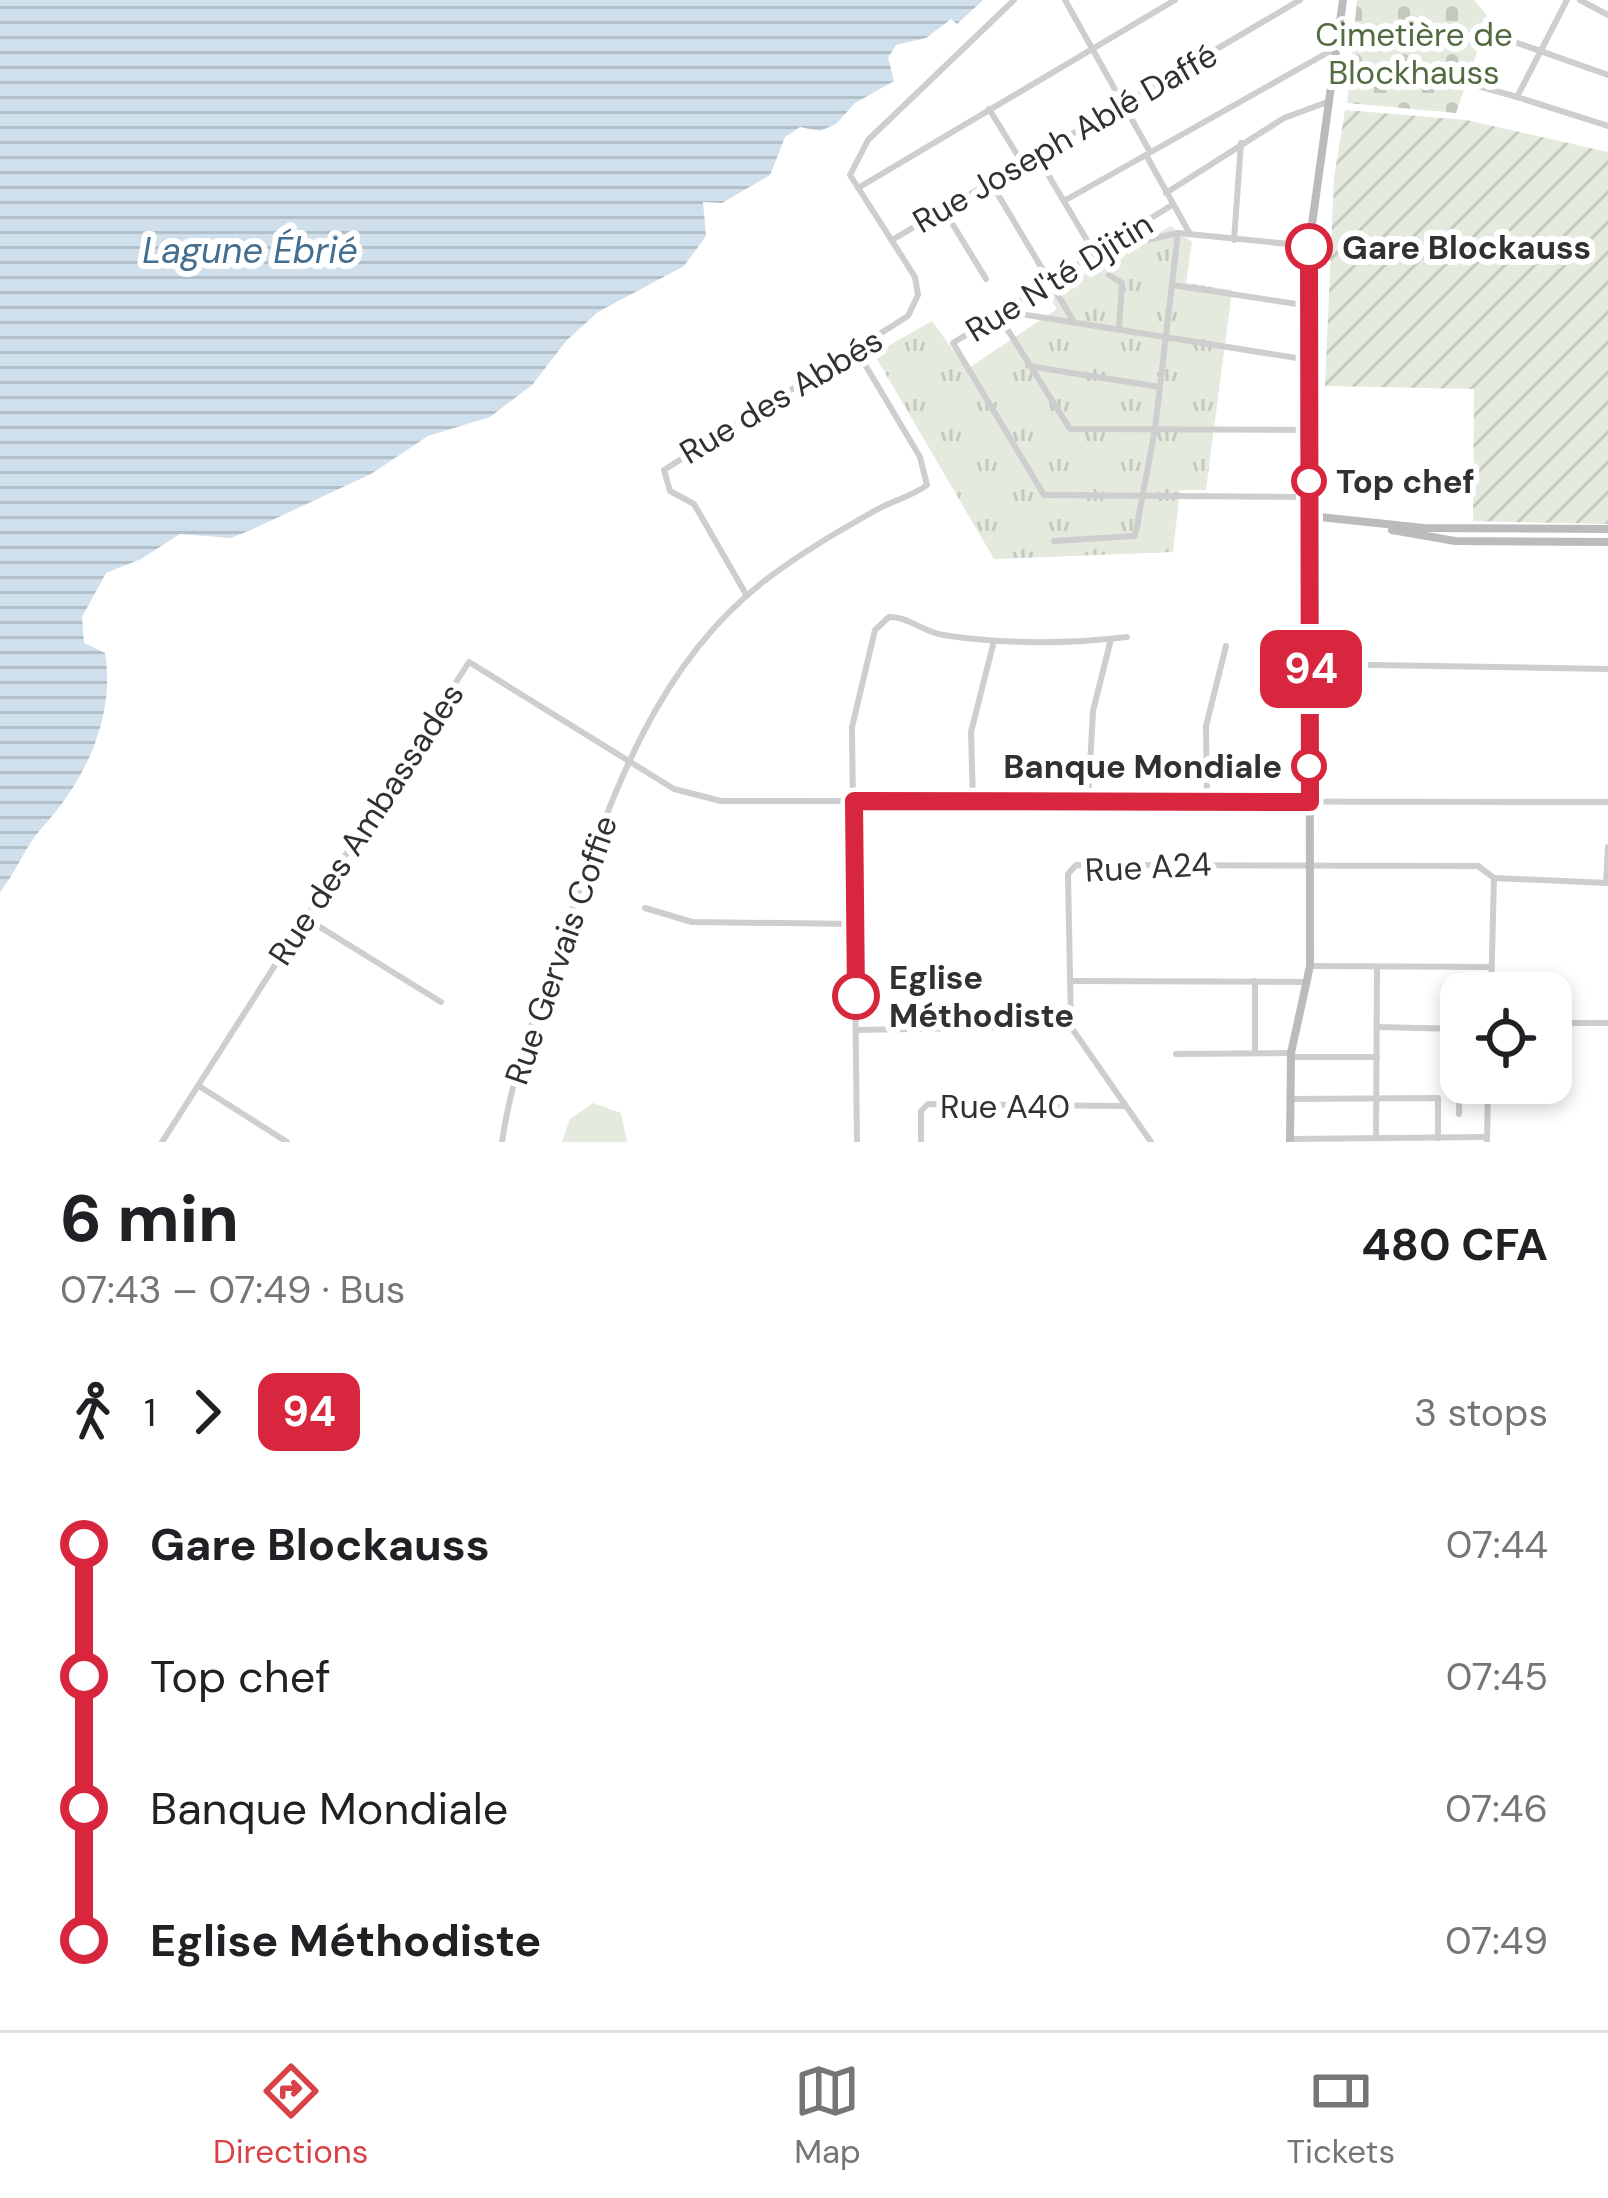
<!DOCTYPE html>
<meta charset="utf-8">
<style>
body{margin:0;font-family:"DM Sans",sans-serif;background:#f6f6f6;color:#202124;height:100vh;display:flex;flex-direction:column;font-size:45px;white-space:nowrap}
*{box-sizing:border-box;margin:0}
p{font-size:39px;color:#757577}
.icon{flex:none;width:66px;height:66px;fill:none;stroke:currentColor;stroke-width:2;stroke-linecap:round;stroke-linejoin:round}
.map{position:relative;height:1142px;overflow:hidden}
.sheet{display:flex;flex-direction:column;background:#fff;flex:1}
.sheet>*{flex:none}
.badge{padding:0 24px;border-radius:18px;font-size:42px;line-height:78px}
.controls{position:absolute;left:1440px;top:972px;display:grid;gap:24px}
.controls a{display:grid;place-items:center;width:132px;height:132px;border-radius:24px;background:#fff;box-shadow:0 6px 18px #0003;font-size:60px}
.map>.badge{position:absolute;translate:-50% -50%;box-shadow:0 0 0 6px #fff}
.legs{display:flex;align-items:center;gap:18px;height:132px;padding:0 60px;font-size:39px}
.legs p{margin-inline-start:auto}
.overview{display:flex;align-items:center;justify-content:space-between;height:204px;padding:0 60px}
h1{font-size:66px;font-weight:800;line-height:90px}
ul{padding:0 60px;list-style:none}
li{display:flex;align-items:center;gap:42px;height:132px;font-size:45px}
li i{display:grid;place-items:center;width:18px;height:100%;margin:0 15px;background:currentColor}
li i::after{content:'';width:30px;height:30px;margin:-15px;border:9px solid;border-radius:50%;background:#fff}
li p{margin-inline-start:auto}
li:first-child i{background:linear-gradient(#0000 50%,currentColor 0)}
li:last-child i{background:linear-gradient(currentColor 50%,#0000 0)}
.menu{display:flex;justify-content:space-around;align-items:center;height:168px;border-top:3px solid #e0e0e0;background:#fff;font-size:33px;color:#757577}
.menu a{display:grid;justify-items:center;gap:6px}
.menu .on{color:#d94246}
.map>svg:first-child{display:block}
.grass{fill:url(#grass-tufts)}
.cemetery{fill:url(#cemetery-stones)}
.park{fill:#e4eade}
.garden{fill:url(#garden-furrows)}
.water{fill:url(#water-rules)}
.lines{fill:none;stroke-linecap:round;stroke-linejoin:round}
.street{stroke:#cecece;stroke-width:6}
.secondary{stroke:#bbb;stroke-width:8}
.line-1-casing{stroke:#fff;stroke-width:27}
.line-1{stroke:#d7263d;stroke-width:18}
.stop-1-dot{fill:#fff;stroke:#d7263d;stroke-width:6}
.labels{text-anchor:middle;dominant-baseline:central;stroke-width:12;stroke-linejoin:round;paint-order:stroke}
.park-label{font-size:33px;fill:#526b41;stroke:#fff}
.street-label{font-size:33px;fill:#313131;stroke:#fff}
.stop-label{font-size:33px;font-weight:bold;fill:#313131;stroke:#fff;text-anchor:start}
.water-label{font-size:36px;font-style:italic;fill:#446e8f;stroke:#fff}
</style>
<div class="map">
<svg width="1608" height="1142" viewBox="0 0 1608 1142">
<defs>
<pattern id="grass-tufts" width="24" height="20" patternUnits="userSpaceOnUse" patternTransform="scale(3)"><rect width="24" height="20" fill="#e4eade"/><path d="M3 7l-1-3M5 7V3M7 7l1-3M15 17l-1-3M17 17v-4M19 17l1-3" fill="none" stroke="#c4c9bf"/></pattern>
<pattern id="cemetery-stones" width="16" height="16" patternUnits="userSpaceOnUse" patternTransform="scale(3)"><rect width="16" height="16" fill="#e4eade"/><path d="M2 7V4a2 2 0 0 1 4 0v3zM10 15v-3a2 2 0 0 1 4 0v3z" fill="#c4c9bf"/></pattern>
<pattern id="garden-furrows" width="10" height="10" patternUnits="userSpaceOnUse" patternTransform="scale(3)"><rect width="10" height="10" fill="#e4eade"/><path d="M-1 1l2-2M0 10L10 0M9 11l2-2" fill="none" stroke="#c4c9bf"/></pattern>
<pattern id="water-rules" width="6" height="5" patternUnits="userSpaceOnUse" patternTransform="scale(3)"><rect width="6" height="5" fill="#cfdfeb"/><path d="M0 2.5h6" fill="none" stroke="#b2c0ca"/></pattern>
</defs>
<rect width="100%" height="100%" fill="#fff"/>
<polygon class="grass" points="1171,226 1192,242 1186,283 1232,290 1206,490 1180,490 1173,552 994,559 874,354 932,321 967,369 1057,309 1048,294"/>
<polygon class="cemetery" points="1357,0 1474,0 1489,18 1456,113 1347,103"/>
<polygon class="park" points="593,1103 621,1113 627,1142 562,1142 570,1119"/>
<polygon class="garden" points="1345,110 1466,120 1608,152 1608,524 1473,521 1474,389 1325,386 1334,178"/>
<path class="water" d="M0,0h983l-26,24 -6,-5 -25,19 -30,7 -8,13 6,23 -39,22 -19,21 -16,7 -20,-4 -15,10 -15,38 -48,28 -19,-1 3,34 -22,30 -86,46 -31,28 -35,45 -42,32 -62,19 -57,38 -120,56 -20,8 -51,-4 -39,25 -35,14 -24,44 2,26 21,10c11,66 -22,131 -65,177 -15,17 -25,44 -40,62z"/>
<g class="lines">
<g class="street">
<polyline points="1065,0 1150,152"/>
<polyline points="1567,0 1517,97 1608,126"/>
<polyline points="1580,0 1608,15"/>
<polyline points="1509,40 1608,75"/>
<polyline points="1478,86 1517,97"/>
<polyline points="989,109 1023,164"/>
<polyline points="1146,155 1190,234"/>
<polyline points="1037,156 1094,252 1178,233 1309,246"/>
<polyline points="991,183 1074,322"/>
<polyline points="858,188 1175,0"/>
<polyline points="1166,193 1284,118 1330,101"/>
<polyline points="1064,201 1334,49"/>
<polyline points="1172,205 953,343 1044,495 1309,497"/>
<polyline points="944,210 986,279"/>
<polyline points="892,240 1300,0"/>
<polyline points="1234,240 1241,143"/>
<polyline points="1109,275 1122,283 1119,329"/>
<polyline points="1172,285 1310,306"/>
<polyline points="1008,312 1309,360"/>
<polyline points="999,316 1070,429 1309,430"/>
<polyline points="1028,366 1160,387"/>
<polyline points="1054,541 1135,536 1155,429 1178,233"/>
<polyline points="747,596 694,504 670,491 664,470 908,316 918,295 915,277 850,175 868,140 1014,0"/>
<polyline points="1311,664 1608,669"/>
<polyline points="973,801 971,732 994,641"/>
<polyline points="1088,801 1093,711 1111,639"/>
<polyline points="1207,801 1206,726 1226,646"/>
<polyline points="1606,883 1608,847"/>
<polyline points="645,908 692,922 856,924"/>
<polyline points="307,919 441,1002"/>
<polyline points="1310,966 1492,967"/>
<polyline points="1073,981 1306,982"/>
<polyline points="1255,981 1255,1052"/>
<polyline points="1491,993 1494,878"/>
<polyline points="1551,1023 1608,1023"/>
<polyline points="1071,1026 1068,874 1076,865 1478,866 1494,878 1608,883"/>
<polyline points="1071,1027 1151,1142"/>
<polyline points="1377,1027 1461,1029"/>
<polyline points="856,1030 1071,1026"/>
<polyline points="1176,1054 1291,1053"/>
<polyline points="1292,1057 1377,1057"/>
<polyline points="199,1086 287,1142"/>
<polyline points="1291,1099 1438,1098 1438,1138"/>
<polyline points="1459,1114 1460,1029"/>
<polyline points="1376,1138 1377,968"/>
<polyline points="1290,1139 1487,1137"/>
<polyline points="162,1142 469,662 674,789 721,801 1608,802"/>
<path d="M502,1142c10,-70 36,-135 59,-200 46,-131 88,-271 202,-360 36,-28 76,-51 115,-73 16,-9 35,-13 49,-24l-7,-28 -63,-106"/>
<path d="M857,1142l-5,-415 23,-97 14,-13c18,-1 34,15 54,18 59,9 124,9 184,2"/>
<polyline points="921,1142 921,1111 928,1104 1125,1106"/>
<polyline points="1487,1142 1488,1083"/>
</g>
<g class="secondary">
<polyline points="1310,516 1424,528 1608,529"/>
<polyline points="1392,530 1455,541 1608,542"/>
<polyline points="1290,1142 1291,1053 1310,966 1309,246 1343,0"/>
</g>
</g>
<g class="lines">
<defs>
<polyline id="line-1" points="856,996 854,801 1310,802 1309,247"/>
</defs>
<use href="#line-1" class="line-1-casing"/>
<use href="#line-1" class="line-1"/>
</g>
<g class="stop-1-dot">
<circle cx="1309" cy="247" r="21"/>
<circle cx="1309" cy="481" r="15"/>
<circle cx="1309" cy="766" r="15"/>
<circle cx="856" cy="996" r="21"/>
</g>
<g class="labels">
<g class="park-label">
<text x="1414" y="34">Cimetière de<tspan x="1414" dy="38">Blockhauss</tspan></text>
</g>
<g class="street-label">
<text transform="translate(1065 138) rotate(-30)">Rue Joseph Ablé Daffé</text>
<text transform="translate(1059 277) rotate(-32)">Rue N'té Djitin</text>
<text transform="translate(781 396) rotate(-31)">Rue des Abbés</text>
<text transform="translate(366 824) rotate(-57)">Rue des Ambassades</text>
<text transform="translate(1148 867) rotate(-3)">Rue A24</text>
<text transform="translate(561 950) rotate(-71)">Rue Gervais Coffie</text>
<text x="1005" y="1106">Rue A40</text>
</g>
<g class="stop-label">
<text x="1342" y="247">Gare Blockauss</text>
<text x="1336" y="481">Top chef</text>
<text x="1282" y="766" text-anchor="end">Banque Mondiale</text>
<text x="889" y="977">Eglise<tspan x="889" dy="38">Méthodiste</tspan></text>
</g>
<g class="water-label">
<text x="250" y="250">Lagune Ébrié</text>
</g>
</g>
</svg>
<div class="controls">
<a><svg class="icon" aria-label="locate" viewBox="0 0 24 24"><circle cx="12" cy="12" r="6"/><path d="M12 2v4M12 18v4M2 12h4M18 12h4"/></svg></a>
</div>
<b class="badge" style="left:1311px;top:669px;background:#d7263d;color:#fff">94</b>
</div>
<section class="sheet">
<div class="overview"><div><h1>6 min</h1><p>07:43 – 07:49 · Bus</p></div><b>480 CFA</b></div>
<div class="legs"><svg class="icon" aria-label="walk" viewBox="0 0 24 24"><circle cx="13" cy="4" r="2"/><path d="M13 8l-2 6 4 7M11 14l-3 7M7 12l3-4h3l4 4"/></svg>1<svg class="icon" aria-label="forward" viewBox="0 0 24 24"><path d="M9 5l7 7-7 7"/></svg><b class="badge" style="background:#d7263d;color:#fff">94</b><p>3 stops</p></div>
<ul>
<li><i style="color:#d7263d"></i><b>Gare Blockauss</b><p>07:44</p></li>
<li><i style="color:#d7263d"></i><span>Top chef</span><p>07:45</p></li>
<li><i style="color:#d7263d"></i><span>Banque Mondiale</span><p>07:46</p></li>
<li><i style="color:#d7263d"></i><b>Eglise Méthodiste</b><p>07:49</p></li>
</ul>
</section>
<nav class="menu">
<a class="on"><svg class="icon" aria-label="directions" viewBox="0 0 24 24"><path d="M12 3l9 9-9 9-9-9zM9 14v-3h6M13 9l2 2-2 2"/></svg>Directions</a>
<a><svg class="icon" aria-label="map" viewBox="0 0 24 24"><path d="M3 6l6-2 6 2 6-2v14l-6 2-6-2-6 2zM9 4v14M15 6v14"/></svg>Map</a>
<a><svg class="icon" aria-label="tickets" viewBox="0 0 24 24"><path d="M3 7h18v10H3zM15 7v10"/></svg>Tickets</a>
</nav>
